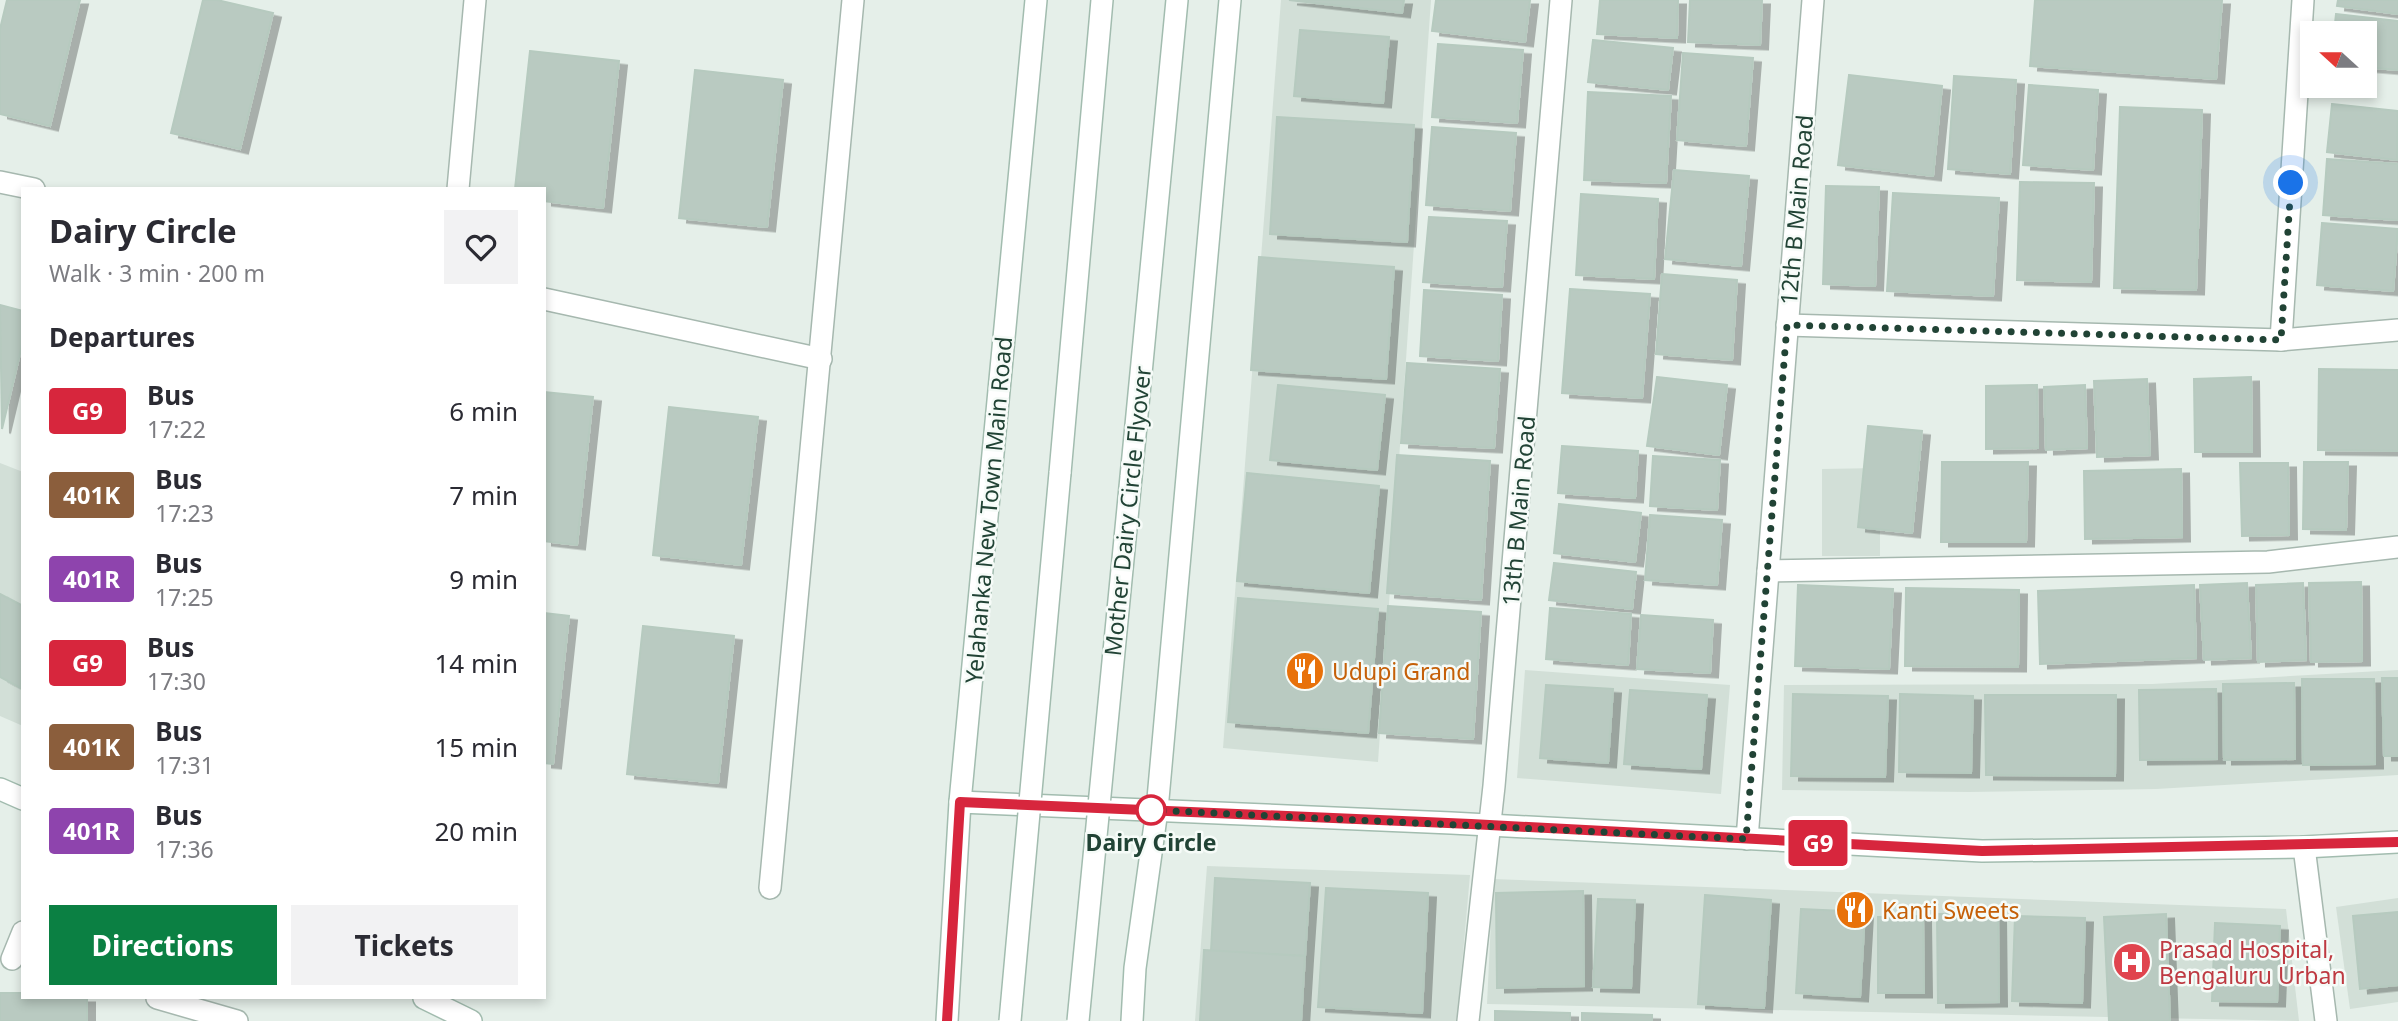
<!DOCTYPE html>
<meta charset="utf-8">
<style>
body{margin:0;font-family:"Noto Sans",sans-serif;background:#f2f2f3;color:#2b2b33;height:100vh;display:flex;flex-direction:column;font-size:26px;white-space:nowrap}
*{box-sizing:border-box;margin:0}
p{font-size:23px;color:#7c7c81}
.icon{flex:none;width:38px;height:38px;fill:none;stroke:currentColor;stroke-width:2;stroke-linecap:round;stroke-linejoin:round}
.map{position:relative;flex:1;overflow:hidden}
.sheet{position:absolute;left:21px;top:187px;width:525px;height:812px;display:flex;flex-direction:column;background:#fff;border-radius:0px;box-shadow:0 4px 10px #0003}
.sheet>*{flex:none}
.badge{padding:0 14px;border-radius:5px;font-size:24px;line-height:46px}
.needle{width:46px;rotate:291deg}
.tools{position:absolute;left:2300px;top:21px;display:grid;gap:14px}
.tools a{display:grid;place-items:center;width:77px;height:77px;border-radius:0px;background:#fff;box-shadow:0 4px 10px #0003;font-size:35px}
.you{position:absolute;width:35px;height:35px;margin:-18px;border:5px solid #fff;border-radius:50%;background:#1a73e8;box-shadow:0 0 0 10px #1a73e833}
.map>.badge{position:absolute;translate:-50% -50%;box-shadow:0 0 0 4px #fff}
h2{padding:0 28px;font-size:26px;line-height:63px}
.round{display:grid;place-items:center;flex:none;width:74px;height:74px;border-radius:0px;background:#f2f2f3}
.overview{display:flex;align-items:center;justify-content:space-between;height:119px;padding:0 28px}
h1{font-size:33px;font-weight:700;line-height:52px}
.primary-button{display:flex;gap:14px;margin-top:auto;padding:14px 28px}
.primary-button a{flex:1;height:80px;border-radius:0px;background:#0b8043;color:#fff;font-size:28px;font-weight:700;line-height:80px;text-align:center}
.primary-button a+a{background:#f2f2f3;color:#2b2b33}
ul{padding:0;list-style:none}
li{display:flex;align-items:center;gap:21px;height:84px;padding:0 28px}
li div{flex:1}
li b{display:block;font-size:26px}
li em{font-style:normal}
li .badge{min-width:77px;font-weight:700;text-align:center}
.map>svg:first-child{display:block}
.built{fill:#d2dfd7}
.building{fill:#b9cac1;stroke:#b6cabf;stroke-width:2;filter:url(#shadow)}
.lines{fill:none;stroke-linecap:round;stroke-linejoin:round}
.minor-casing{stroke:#a6b8af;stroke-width:24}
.secondary-casing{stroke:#a2bcaf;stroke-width:24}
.minor{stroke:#fff;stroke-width:21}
.secondary{stroke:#fff;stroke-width:21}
.secondary-bridge-casing{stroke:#a2bcaf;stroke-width:24;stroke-linecap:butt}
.secondary-bridge{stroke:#fff;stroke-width:21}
.line-casing{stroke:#fff;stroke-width:16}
.line{stroke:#d7263d;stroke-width:10}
.walk{stroke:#214335;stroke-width:7;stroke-dasharray:0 12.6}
.stop-dot{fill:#fff;stroke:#d7263d;stroke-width:3.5}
.labels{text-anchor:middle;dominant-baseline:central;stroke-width:5;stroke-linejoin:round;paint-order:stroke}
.street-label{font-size:23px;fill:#214335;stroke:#f6fbf8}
.food-label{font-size:23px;fill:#c56008;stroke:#f6fbf8;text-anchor:start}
.stop-label{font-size:23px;font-weight:bold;fill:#214335;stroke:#f6fbf8}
.health-label{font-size:23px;fill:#be3a42;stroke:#f6fbf8;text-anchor:start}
</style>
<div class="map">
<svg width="2398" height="1021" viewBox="0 0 2398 1021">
<defs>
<filter id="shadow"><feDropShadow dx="8" dy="4.5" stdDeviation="0" flood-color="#0004"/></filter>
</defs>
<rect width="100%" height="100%" fill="#e5efe9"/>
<g class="built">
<polygon points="1281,0 1431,0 1378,762 1223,748"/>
<polygon points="0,463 23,472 23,726 0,716"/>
<polygon points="1880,468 1880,556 1822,556 1822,469"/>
<polygon points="1525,670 1730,685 1721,794 1517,778"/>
<polygon points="2398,670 2398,775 2156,789 1969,792 1782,790 1784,685 2152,684"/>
<polygon points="1207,866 1470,875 1457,1021 1195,1021"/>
<polygon points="1493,879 2286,909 2299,1021 1487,1004"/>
<polygon points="2398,898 2398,1002 2350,1009 2336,907"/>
</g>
<g class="building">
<polygon points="7,0 80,0 50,126 0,114 0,29"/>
<polygon points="203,0 217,0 273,13 240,149 171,133"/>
<polygon points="1289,0 1404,0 1402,13"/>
<polygon points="1436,0 1530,0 1525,42 1432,31"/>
<polygon points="1600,0 1678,0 1677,38 1597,34"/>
<polygon points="1690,0 1762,0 1760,45 1688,42"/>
<polygon points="2035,0 2222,0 2216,79 2030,66"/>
<polygon points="2338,0 2398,0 2398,14 2337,6"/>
<polygon points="2336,14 2398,21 2398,70 2364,67 2364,33 2334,33"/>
<polygon points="1300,30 1389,37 1383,103 1294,96"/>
<polygon points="1593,40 1673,48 1668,90 1588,82"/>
<polygon points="1438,44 1523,50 1517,123 1432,117"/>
<polygon points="530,51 619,61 603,208 544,201 544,189 515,189"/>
<polygon points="1683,53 1753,58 1746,146 1677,140"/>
<polygon points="695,70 783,80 767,227 679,218"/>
<polygon points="1849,75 1942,86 1933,176 1838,165"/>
<polygon points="1954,76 2016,80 2010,174 1948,169"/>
<polygon points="2029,85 2098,90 2093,170 2023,165"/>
<polygon points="1588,92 1671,96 1666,183 1584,180"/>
<polygon points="2332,104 2398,111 2397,160 2327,152"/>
<polygon points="2120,107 2202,110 2196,290 2114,288"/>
<polygon points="1277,117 1414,125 1407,242 1270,234"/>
<polygon points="1432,127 1516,133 1510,211 1426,205"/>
<polygon points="2327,159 2398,164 2398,220 2323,215"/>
<polygon points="1674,170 1749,176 1741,266 1665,259"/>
<polygon points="2020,182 2094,183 2091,282 2017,280"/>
<polygon points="1826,186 1879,187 1875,286 1823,284"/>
<polygon points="1893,193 1999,198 1993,296 1887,291"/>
<polygon points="1581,194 1658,199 1654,279 1576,275"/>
<polygon points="1429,217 1507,221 1502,287 1423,282"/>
<polygon points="2322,223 2398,229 2393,291 2317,285"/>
<polygon points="1259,257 1394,267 1386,379 1251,370"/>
<polygon points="1662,274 1737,280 1732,360 1656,354"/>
<polygon points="1570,289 1650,294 1642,398 1562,393"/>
<polygon points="1424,290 1502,295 1498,361 1420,356"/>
<polygon points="0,305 23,311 23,341 2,429"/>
<polygon points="1407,363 1500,369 1494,448 1401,443"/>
<polygon points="2319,369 2398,370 2398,451 2318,450"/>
<polygon points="1657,377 1727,385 1719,455 1647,446"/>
<polygon points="2251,377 2252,452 2195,452 2194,379"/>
<polygon points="2147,379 2150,455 2097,457 2094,381"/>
<polygon points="1278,385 1385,395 1377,470 1270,460"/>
<polygon points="2037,385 2038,448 1986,449 1986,386"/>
<polygon points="2085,385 2087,448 2046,450 2044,387"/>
<polygon points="544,392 593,397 577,545 544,541"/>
<polygon points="669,407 758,417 741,565 653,555"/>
<polygon points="1868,426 1922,431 1912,533 1858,527"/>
<polygon points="1562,446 1638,451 1635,498 1558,493"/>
<polygon points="1397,455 1490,461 1481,600 1387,593"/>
<polygon points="1653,456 1720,460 1717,510 1650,506"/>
<polygon points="1942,462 2028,462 2026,542 1941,542"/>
<polygon points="2304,462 2348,462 2346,530 2303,529"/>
<polygon points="2240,463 2288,463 2289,535 2242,536"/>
<polygon points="2181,469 2182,537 2085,539 2084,471"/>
<polygon points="1247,473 1379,486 1369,593 1237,581"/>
<polygon points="1559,504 1641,513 1635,562 1554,553"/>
<polygon points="1650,515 1722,520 1717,585 1645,580"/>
<polygon points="1554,563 1636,572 1632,609 1549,600"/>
<polygon points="2361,582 2362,661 2311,662 2309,583"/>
<polygon points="2247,583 2251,658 2204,660 2200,585"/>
<polygon points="2303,583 2306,660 2258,662 2256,585"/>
<polygon points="1798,585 1893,589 1889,669 1795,666"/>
<polygon points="2194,585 2196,658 2040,664 2038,591"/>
<polygon points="1906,588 2019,590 2018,667 1905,666"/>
<polygon points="0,594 23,606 21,688 0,677"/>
<polygon points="1238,598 1378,609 1368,733 1228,722"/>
<polygon points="1388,606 1481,612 1473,739 1379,733"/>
<polygon points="1550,608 1631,614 1628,665 1546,659"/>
<polygon points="544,613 569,616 553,764 544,763"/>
<polygon points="1641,615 1713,620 1710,673 1637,669"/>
<polygon points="643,626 734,636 718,783 627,774"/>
<polygon points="2382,678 2398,678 2398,756 2384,756"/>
<polygon points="2302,679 2374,679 2375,764 2303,765"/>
<polygon points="2294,683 2295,759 2224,760 2223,684"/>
<polygon points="1546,685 1613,689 1608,763 1540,758"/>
<polygon points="2216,689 2217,759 2140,760 2139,690"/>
<polygon points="1630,690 1707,695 1701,769 1624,764"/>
<polygon points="1793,694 1888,696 1885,777 1791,776"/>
<polygon points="1900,694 1973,696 1971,773 1899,772"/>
<polygon points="1985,695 2116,695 2115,776 1986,775"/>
<polygon points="1215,878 1310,883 1305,956 1211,951"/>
<polygon points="1326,888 1428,893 1422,1013 1318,1007"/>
<polygon points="1583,891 1584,986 1497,988 1496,893"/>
<polygon points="1705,895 1771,900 1764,1008 1698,1004"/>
<polygon points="1598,899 1635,900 1631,988 1593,987"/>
<polygon points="1801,909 1865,912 1860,997 1796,993"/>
<polygon points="2398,912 2398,985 2360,989 2353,916"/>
<polygon points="1998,913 1999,1002 1938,1003 1937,914"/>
<polygon points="2166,914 2170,1021 2109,1021 2104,917"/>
<polygon points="1923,916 1924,993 1878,993 1878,917"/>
<polygon points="2015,916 2085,918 2082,1003 2012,1001"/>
<polygon points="2215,923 2280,926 2277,1002 2212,1001"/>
<polygon points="1204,950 1305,956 1301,1021 1200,1021"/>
<polygon points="0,993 23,993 23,998 87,998 87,1021 0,1021"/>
<polygon points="1495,1011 1570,1013 1570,1021 1495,1021"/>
<polygon points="1582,1013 1652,1015 1652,1021 1582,1021"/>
</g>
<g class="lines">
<defs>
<g id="minor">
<polyline points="0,182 34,189"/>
<polyline points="458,189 475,0"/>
<polyline points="544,299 821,359"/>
<polyline points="1787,325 2281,340 2398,330"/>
<polyline points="2281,340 2303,0"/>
<polyline points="1768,571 2268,562 2398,547"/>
<polyline points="1747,839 1813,0"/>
<polyline points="2304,847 2326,1021"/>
<polyline points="770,888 853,0"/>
<polyline points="12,959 23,932"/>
<polyline points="157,998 237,1021"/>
<polyline points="1468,1021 1494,786 1561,0"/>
</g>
<g id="secondary">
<polyline points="1060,473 1102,0"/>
<polyline points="1131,477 1177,0"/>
<polyline points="0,789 23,799"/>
<polyline points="960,802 1451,823 1982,851 2304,847 2398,842"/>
<polyline points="424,998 471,1021"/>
<polyline points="947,1021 960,802 1036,0"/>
<polyline points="1132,1021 1135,968 1157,810 1230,0"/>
</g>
</defs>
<use href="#minor" class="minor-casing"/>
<use href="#secondary" class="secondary-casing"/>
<use href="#minor" class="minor"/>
<use href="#secondary" class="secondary"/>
<defs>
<g id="secondary-bridge">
<polyline points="1010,1021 1060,473"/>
<polyline points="1078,1021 1131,477"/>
</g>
</defs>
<use href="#secondary-bridge" class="secondary-bridge-casing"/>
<use href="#secondary-bridge" class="secondary-bridge"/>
</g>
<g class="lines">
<defs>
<polyline id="line" points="947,1021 960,802 1471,824 1982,851 2398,842"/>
</defs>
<use href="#line" class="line-casing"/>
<use href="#line" class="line"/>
<polyline class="walk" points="1151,810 1746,839 1787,325 2281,340 2291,183"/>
</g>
<defs>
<symbol id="restaurant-disc" viewBox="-11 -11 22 22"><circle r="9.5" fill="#e8710a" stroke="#f6fbf8"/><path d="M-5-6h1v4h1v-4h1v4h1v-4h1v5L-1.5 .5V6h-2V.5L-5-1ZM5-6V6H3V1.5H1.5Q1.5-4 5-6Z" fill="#fff"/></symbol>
<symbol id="hospital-disc" viewBox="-11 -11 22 22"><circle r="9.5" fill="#e0444e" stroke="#f6fbf8"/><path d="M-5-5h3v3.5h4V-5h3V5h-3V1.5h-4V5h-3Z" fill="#fff"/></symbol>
</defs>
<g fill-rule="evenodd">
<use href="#restaurant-disc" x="1283" y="649" width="44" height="44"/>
<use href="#restaurant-disc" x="1833" y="888" width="44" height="44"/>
<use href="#hospital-disc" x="2110" y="940" width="44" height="44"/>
</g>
<circle class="stop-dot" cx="1151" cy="810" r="14"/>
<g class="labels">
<g class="street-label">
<text transform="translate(1796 210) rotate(-85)">12th B Main Road</text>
<text transform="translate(988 510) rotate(-85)">Yelahanka New Town Main Road</text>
<text transform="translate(1127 511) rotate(-84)">Mother Dairy Circle Flyover</text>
<text transform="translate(1518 511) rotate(-85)">13th B Main Road</text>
</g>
<g class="food-label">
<text x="1332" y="671">Udupi Grand</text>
<text x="1882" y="910">Kanti Sweets</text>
</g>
<g class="stop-label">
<text x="1151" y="842">Dairy Circle</text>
</g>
<g class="health-label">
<text x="2159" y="949">Prasad Hospital,<tspan x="2159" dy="26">Bengaluru Urban</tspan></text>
</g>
</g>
</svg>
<div class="tools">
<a><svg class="needle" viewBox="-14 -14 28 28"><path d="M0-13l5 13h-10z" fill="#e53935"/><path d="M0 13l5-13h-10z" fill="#7c7c81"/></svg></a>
</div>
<div class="you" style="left:2291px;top:183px"></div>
<b class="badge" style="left:1818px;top:843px;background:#d7263d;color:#fff">G9</b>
<section class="sheet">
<div class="overview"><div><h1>Dairy Circle</h1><p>Walk · 3 min · 200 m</p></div><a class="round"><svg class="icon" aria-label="heart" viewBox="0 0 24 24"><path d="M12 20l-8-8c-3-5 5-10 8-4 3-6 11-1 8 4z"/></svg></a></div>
<h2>Departures</h2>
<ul>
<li><span class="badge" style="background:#d7263d;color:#fff">G9</span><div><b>Bus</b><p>17:22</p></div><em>6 min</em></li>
<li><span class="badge" style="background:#8b5e3c;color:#fff">401K</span><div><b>Bus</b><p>17:23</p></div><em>7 min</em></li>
<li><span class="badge" style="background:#8e44ad;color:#fff">401R</span><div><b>Bus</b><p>17:25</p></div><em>9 min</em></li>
<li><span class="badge" style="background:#d7263d;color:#fff">G9</span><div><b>Bus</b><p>17:30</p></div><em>14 min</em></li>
<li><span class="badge" style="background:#8b5e3c;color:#fff">401K</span><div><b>Bus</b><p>17:31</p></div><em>15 min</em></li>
<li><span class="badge" style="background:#8e44ad;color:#fff">401R</span><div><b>Bus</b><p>17:36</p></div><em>20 min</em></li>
</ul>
<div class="primary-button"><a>Directions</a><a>Tickets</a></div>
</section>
</div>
